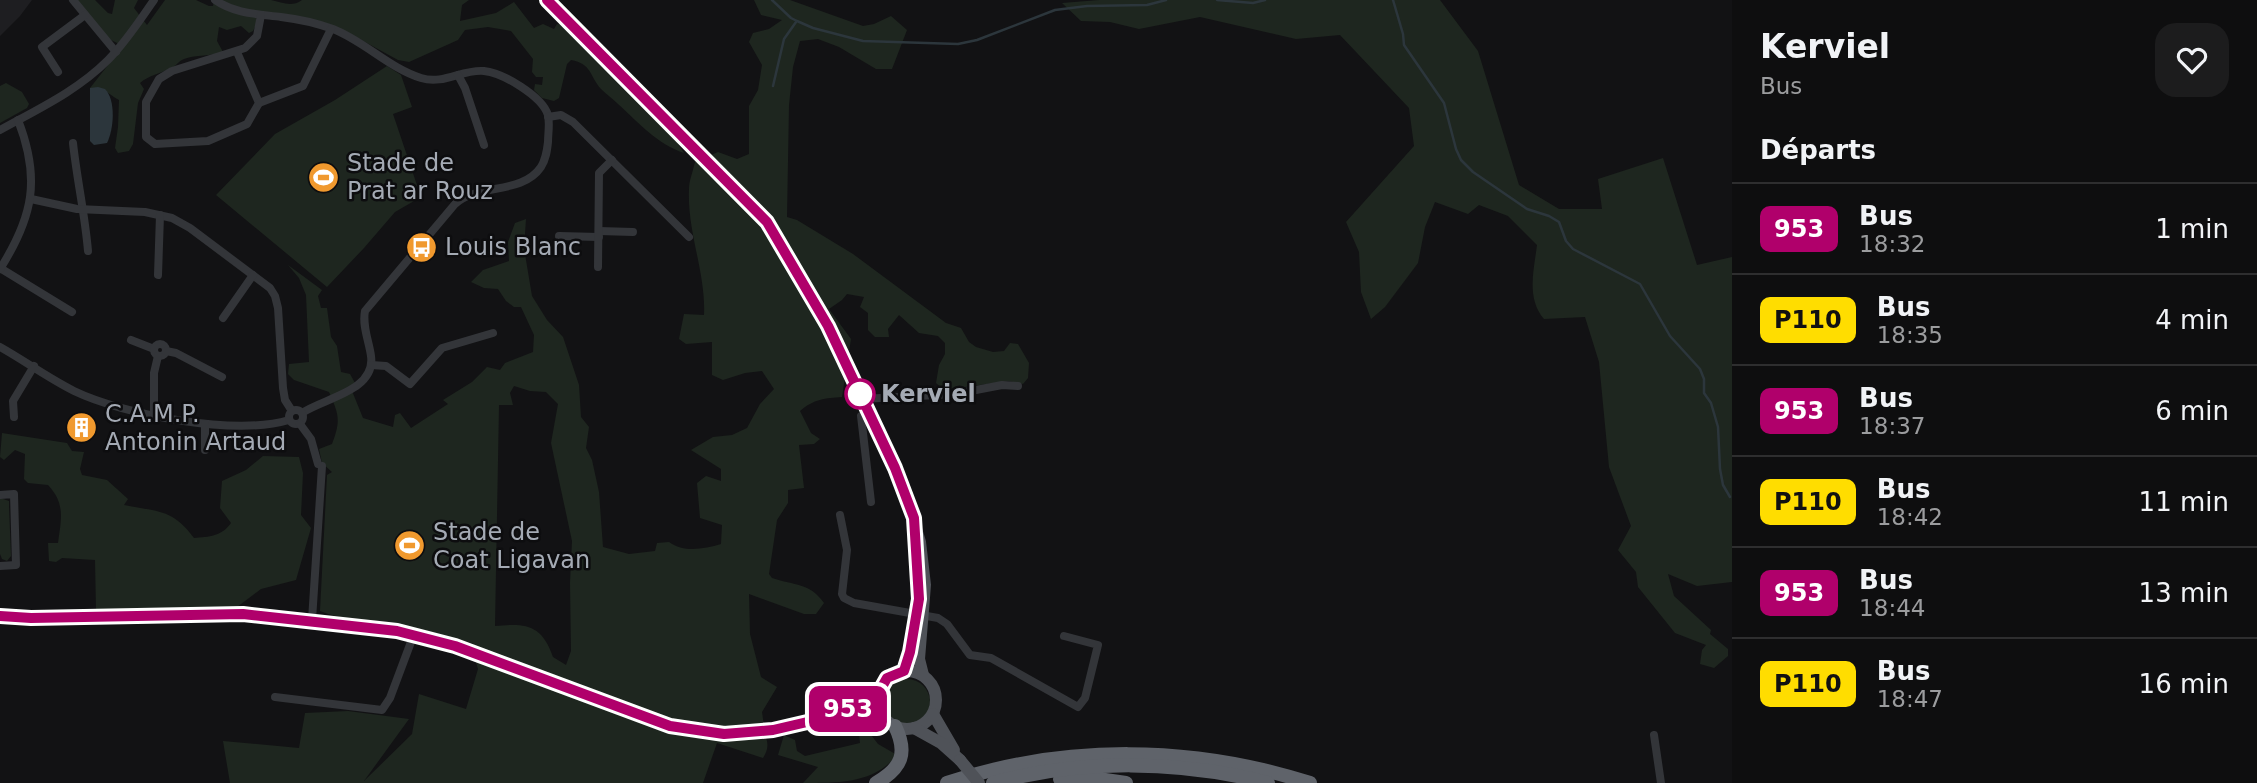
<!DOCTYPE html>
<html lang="fr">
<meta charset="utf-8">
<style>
body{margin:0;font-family:"DejaVu Sans",sans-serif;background:#1c1c1d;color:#f1f3f6;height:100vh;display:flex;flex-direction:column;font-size:26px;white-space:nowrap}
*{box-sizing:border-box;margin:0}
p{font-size:23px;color:#9b9c9e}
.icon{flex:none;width:38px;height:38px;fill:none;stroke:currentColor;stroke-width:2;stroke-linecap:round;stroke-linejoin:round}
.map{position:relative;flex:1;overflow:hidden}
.panel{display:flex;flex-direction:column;background:#0e0e0f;width:525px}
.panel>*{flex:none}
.badge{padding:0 14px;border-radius:10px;font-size:24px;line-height:46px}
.map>.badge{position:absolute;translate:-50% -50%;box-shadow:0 0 0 4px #fff}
h2{padding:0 28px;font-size:26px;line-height:63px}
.round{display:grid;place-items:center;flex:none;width:74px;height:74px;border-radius:21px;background:#1c1c1d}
.summary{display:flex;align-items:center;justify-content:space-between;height:119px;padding:0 28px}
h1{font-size:33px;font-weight:600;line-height:52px}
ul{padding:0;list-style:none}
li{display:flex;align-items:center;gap:21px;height:91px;padding:0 28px;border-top:2px solid #2e2e2f}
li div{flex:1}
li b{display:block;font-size:26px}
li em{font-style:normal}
li .badge{min-width:77px;font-weight:700;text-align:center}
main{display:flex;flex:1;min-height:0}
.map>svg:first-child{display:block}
.built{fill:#1e1e21}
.green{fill:#1e261f;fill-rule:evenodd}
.water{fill:#2c363c}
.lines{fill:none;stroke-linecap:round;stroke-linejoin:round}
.stream{stroke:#2c363c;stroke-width:2.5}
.street{stroke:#333539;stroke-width:8}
.secondary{stroke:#414449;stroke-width:12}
.primary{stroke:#4f5258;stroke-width:12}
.highway{stroke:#5f636a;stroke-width:14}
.primary-bridge{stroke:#4f5258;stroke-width:12}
.line-casing{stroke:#fff;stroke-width:16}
.line{stroke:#b0006b;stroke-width:10}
.stop-dot{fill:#fff;stroke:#b0006b;stroke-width:3.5}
.labels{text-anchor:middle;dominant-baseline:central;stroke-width:5;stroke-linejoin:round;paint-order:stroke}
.poi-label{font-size:24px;fill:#a4aab4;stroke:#0d0d0f;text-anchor:start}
.stop-label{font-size:24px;font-weight:bold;fill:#a4aab4;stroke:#0d0d0f;text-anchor:start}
</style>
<main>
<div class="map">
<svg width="1732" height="783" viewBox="0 0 1732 783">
<rect width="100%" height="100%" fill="#121214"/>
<polygon class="built" points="0,0 32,0 20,16 0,36"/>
<g class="green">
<path d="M76,0h19l13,13 4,1 3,-14h23l-4,8 13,17 18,-25h31l13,6h4l1,-6c18,0 39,0 57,0 11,2 20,8 31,0h167l-7,5 -2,16 36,-8 18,-11 20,26 9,-4 11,5 3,-5 8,1 100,99 19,29c-27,-9 -45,-30 -66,-49 -5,-5 -12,-10 -17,-15 -12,-14 -9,-25 -30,-29l-4,4 -8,34 -5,3 -12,-3 -8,-8 1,-6 7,1 1,-8h-7l-4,-5 1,-13 -22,-28 -23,-4 -23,3 -7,10 -49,22 -11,-2 -44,-24 -98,-24v13l-3,6 -4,2 -8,-7 -14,4 -8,-3 -2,14 6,11c-13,5 -26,2 -39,7 -6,2 -7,7 -13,9 -11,6 -22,7 -31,15l4,6 -6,14 -5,41 -4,7 -11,2 -3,-5 3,-21 1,-27c-11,-6 -15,-13 -29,-12l33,-42 -18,-9z"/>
<path d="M754,0h36l73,26 11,-2 17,-8 16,14 -15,39h-16l-37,-22 -21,-8 -18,2 -7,26 -4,38 -2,112 10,3 56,34 93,69 15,5 8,14 7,5 17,5 11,-1 6,-8 8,1 11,19 -1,15 -5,6 -15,-3 -64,9 -8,-7 3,-18 6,-11v-11l-7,-7 -19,-3 -20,-18 -11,14 1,8h-14l-7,-7v-17l-8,-6 4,-10 -17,-3 -5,6 -13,9 22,30 -9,58c-17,1 -28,2 -42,14l11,22 9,6 -6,5 -15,1 5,43 -16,2v13l-11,17 -8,54 3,4c23,8 37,4 52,25l-8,11h-12l-55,-20 1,40 11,43 16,10 -15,25 2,14 -2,3c6,10 8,19 1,29l-46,-15 -14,40h-473l-7,-42 76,7 6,-35 43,-2 61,8 -45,62 48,-47 7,-40 47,15 12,-40 -7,-23 3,-2c-32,-10 -63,-18 -96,-22 -23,-4 -35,-2 -58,-11l7,-136 5,-3 -10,-9 -3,-14 13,-5c9,-24 7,-29 -3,-52l-35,-12 -6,-6 1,-10 20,-2 -3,-67 -7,-17 -11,-13 34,25 -4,6 3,12h6l4,29 6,9 4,26 9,2 5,9 -5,3 13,32 30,9 2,-12 5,-2 11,15 37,-24 -5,-4 29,-18 15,-15 13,3 5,-7 28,-11 1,-17 -13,-28h-7l-8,-6 -8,-12 -14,-1 -13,-6 12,-12 26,-9 -1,-19 7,-19 11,-4 -2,29 8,48 15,24 16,17 16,48 2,32 8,10 -3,21 6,12 7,32 4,55 26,7 26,-3 2,-8 12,-1c15,11 35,7 52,2l1,-19 -22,-7 -3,-35 9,-7 15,5v-12l-30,-19 22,-13 19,-2 15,-7 13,-24 14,-15 -12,-18 -17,2 -22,7 -11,-5v-33l-26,2 -7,-5 5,-25 20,1c2,-42 -17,-83 -15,-126 0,-8 4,-18 6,-27l23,-10 19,7 12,-5v-48l9,-16 4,-25 -13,-23 4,-9 16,-4 13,-9 -21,-5zM514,386l16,5 16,1 12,12 -7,39 21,98 -2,42 1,68 -5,14 -13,-8c-11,-33 -28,-34 -58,-31l4,-221h14l-3,-12z"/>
<path d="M1099,0h341l38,51 41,134 40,24h43l-4,-30 65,-21 34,107 35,-8v325l-35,4 -29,-12 6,22 37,34 -1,4 18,15v7l-14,12 -14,-4 2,-14 4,-5 -31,-12 -37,-46 -2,-15 -18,-22 13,-24 -22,-59 -10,-105 -14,-45 -41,2c-18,-21 -10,-49 -7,-74l-29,-29 -29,-11 -11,9 -33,-12 -10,25 -7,36 -33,44 -14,12 -10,-27 -2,-40 -13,-30 68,-76 -5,-38 -69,-73 -44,4 -96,-22 -61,12 -29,-7 -29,-1 -19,-18z"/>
<polygon points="387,66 401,75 412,107 393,114 421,197 395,212 364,248 327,287 216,195 275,134 335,100"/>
<polygon points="6,83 22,92 29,104 27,108 0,123 0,86"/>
<path d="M2,433l65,10 5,8 12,1 -4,17 2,6 25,5 21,19 -4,6c33,7 48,3 70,33 15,-1 28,-2 37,-15l-11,-15 2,-27 24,-11 17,-14 36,1 4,16 -2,42 10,13 -15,52 -35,9 -24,18 -30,3h-111l-1,-50 -33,-2 -6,4 -7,-1 -1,-18h10c3,-23 8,-39 -10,-58l-20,-2 -4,-4 1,-25 -10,-4 -11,10 -4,-3z"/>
<polygon points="0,498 9,501 9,506 11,556 7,561 2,559 0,554"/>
<circle cx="907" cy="702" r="23"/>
<path d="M861,722l17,22 19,11c-23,28 -56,28 -94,28l15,-16 -40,-12 6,-20 11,5 2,11 8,5 55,-13 -2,-19z"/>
</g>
<path class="water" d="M98,87l7,2c11,11 9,40 2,54l-13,2 -4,-4v-53z"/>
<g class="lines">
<g class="stream">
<polyline points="772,0 791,18 797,21 813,28 863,41 958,44 977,40 1055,10 1087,6 1147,5 1166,0"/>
<polyline points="1217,0 1253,3 1265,0"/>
<polyline points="1393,0 1403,34 1404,45 1444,103 1456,149 1461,160 1473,172 1527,209 1549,216 1559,222 1566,241 1573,249 1640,284 1670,336 1700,369 1704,379 1704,393 1711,403 1718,427 1720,469 1723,485 1730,497"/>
<polyline points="773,86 784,39 796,22"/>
</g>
<g class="street">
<polyline points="73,0 116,52"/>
<path d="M215,0c20,14 43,14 66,17 17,2 35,6 52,12 31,12 56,39 88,49 23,7 41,-9 63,-7 19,2 58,25 64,44 2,9 0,18 0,27 -1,9 -2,17 -7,25 -19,28 -63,16 -86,37l-90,107c-3,15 4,30 6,45 5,35 -47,42 -69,57"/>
<polyline points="237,52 259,103 247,124 208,141 155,144 146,137 146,102 159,79 172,71 245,48 257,36 261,15"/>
<polyline points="58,72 42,47 85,15"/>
<polyline points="458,75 465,88 484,145"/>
<polyline points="259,103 303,86 331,29"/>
<polyline points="548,117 561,115 573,122 689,237"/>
<path d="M0,130c38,-21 77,-39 108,-70 18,-18 32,-40 46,-60"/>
<path d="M73,143c4,37 12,72 15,108"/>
<polyline points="31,199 77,209 145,212 172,218 190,228 270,288 275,296 278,308 283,388 285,400 292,411"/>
<polyline points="599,231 633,232"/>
<polyline points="559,236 599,237"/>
<polyline points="598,267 599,173 612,160"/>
<polyline points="0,268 72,312"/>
<path d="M0,269c33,-52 41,-90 18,-149"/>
<polyline points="158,275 160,215"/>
<polyline points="223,318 253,275"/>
<polyline points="131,340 154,349"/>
<circle cx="160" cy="350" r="6"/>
<path d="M0,347c25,14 48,31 74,44 50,24 161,45 215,29"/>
<polyline points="166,351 176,353 222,377"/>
<polyline points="371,365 386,366 410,384 442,348 493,333"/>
<polyline points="862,399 955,394 1002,385 1018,386"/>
<circle cx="296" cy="417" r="7"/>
<polyline points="868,413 861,416 871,502"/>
<polyline points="154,414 154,373 158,356"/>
<polyline points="14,417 13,401 34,366"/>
<polyline points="205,424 205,450"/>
<polyline points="300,424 311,439 318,464"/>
<polyline points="0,495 14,494 16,565 0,566"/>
<polyline points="840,515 847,550 842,594 844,598 854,603 938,618 947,624 970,655 991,658 1078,707 1085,698 1098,645 1064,636"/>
<polyline points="312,620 322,466"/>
<polyline points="275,697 382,710 390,698 414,634"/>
<polyline points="1654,735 1661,783"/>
</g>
<g class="secondary">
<polyline points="0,616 31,618 243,614 397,631 438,641 481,655 670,725 712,734 757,733 833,716 880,711"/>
<polyline points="847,709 878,694"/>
</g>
<g class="primary">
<polyline points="547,0 767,222 819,311 902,483 920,542 925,585 919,659 923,675"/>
<circle cx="907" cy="700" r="29"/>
<polyline points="904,671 917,620"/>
<polyline points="933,714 954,750"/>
<polyline points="914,728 941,743 960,760"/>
</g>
<g class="highway">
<polyline points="1060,779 1091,778 1126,783"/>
<path d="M876,783c26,-15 32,-30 19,-57"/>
<path d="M947,783c117,-39 245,-38 363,0"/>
<path d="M993,783c89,-24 186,-23 275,0"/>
</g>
<polyline class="primary-bridge" points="960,760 979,783"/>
</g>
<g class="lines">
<defs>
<polyline id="line" points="0,616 31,618 243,614 397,631 455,646 670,726 724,734 773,730 833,716 878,694 887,678 904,671 910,652 919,599 914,518 895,468 828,326 767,222 547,0"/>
</defs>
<use href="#line" class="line-casing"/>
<use href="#line" class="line"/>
</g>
<defs>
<symbol id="stadium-disc" viewBox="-11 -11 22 22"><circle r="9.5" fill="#f0992e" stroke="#0d0d0f"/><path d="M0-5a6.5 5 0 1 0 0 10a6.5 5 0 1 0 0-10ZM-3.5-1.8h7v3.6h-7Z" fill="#fff"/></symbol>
<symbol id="bus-disc" viewBox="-11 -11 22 22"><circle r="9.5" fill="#f0992e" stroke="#0d0d0f"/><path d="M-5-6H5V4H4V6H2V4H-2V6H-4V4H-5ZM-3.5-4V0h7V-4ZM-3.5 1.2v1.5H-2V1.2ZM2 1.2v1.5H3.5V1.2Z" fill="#fff"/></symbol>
<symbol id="building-disc" viewBox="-11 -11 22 22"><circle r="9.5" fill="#f0992e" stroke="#0d0d0f"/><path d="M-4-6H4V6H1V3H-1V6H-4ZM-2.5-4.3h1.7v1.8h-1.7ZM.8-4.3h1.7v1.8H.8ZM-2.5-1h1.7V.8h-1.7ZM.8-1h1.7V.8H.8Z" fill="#fff"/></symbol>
</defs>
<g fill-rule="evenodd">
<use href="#stadium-disc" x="306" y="160" width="35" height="35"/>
<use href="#bus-disc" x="404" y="230" width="35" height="35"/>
<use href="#building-disc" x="64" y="410" width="35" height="35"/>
<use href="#stadium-disc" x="392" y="528" width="35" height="35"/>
</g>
<circle class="stop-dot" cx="860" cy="394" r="14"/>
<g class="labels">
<g class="poi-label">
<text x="347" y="163">Stade de<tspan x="347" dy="28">Prat ar Rouz</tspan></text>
<text x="445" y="247">Louis Blanc</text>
<text x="105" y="414">C.A.M.P.<tspan x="105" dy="28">Antonin Artaud</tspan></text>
<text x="433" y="532">Stade de<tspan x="433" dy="28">Coat Ligavan</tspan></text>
</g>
<g class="stop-label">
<text x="881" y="394">Kerviel</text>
</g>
</g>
</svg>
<b class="badge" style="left:848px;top:709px;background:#b0006b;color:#fff">953</b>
</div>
<section class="panel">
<div class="summary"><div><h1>Kerviel</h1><p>Bus</p></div><a class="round"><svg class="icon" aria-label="heart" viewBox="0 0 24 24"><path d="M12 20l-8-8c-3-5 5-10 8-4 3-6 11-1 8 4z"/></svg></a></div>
<h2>Départs</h2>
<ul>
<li><span class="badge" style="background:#b0006b;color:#fff">953</span><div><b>Bus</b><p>18:32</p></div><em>1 min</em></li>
<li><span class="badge" style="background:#fd0;color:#111">P110</span><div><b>Bus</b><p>18:35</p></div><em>4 min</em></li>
<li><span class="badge" style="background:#b0006b;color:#fff">953</span><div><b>Bus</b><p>18:37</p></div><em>6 min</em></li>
<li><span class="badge" style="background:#fd0;color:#111">P110</span><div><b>Bus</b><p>18:42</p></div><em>11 min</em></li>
<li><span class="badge" style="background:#b0006b;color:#fff">953</span><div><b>Bus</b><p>18:44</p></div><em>13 min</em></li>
<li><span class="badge" style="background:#fd0;color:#111">P110</span><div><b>Bus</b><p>18:47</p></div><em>16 min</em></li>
</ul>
</section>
</main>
